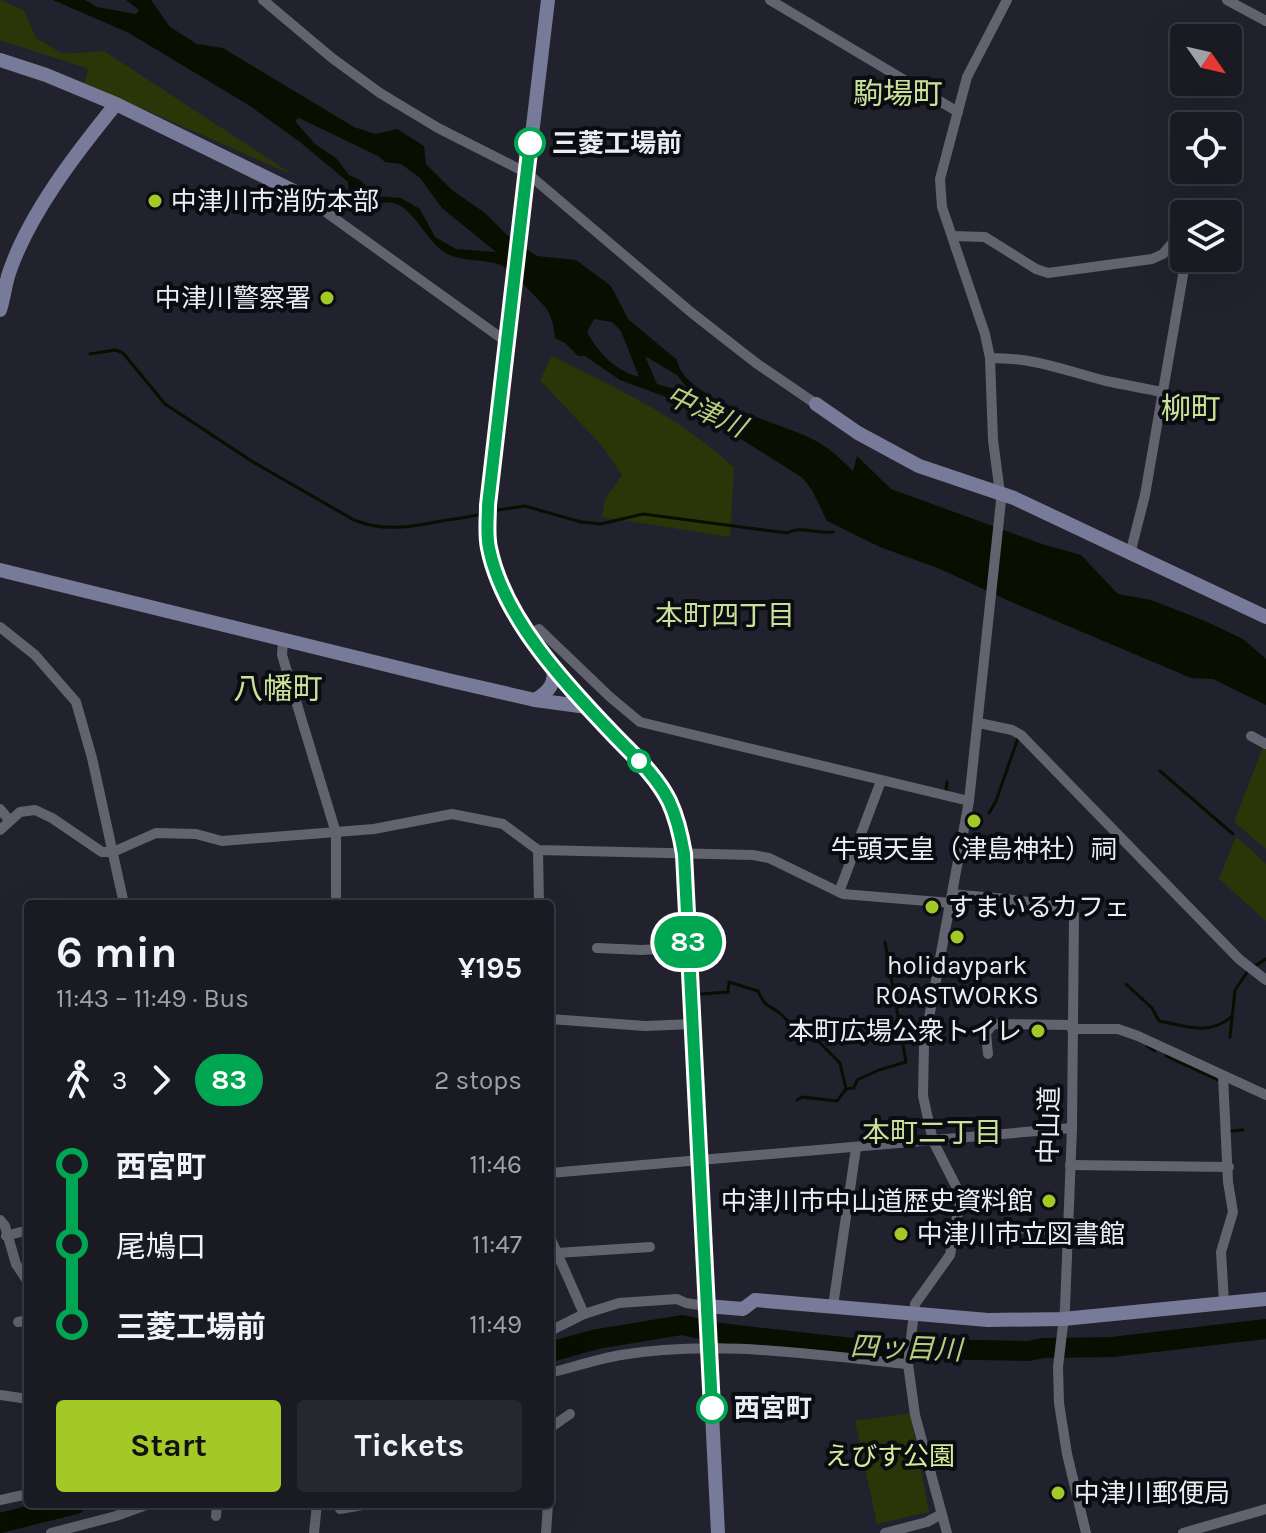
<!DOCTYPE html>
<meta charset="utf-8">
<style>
body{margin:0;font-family:Karla,"Noto Sans JP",sans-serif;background:#26272f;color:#f1f3f6;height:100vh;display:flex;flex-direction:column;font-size:30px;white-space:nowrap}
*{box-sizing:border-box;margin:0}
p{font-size:26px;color:#9fa1a5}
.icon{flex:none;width:44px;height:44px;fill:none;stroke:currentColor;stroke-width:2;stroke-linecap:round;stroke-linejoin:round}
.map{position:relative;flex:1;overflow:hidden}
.drawer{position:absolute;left:24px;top:900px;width:530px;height:608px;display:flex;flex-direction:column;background:#191a22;border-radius:8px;box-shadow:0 8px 32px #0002,0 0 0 2px #373840}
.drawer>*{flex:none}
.badge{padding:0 16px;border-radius:26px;font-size:28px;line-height:52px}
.needle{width:52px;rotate:124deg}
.tools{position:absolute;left:1170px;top:24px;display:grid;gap:16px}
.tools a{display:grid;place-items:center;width:72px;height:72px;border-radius:8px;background:#191a22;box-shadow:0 8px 32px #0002,0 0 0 2px #373840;font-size:40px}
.map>.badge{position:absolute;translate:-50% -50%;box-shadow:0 0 0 4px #fff}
.legs{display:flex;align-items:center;gap:12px;height:88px;padding:0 32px;font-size:26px}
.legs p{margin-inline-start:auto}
.overview{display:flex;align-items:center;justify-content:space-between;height:136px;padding:0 32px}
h1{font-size:44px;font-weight:700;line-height:60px}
.button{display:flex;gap:16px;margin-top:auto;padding:16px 32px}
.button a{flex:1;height:92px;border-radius:8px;background:#a3c927;color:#111;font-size:32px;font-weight:700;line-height:92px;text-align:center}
.button a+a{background:#26272f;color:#f1f3f6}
ul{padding:0 32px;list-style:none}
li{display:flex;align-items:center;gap:28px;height:80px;font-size:30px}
li i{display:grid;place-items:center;width:12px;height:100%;margin:0 10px;background:currentColor}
li i::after{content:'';width:20px;height:20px;margin:-10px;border:6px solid;border-radius:50%;background:#191a22}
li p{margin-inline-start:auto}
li:first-child i{background:linear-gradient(#0000 50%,currentColor 0)}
li:last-child i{background:linear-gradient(currentColor 50%,#0000 0)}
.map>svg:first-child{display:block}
.green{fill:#2a3607}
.water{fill:#080f00;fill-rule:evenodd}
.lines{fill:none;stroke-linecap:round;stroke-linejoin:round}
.stream{stroke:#080f00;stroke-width:3}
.river{stroke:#080f00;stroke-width:20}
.street{stroke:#61636f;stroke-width:10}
.secondary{stroke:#777b99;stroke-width:14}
.line-1-casing{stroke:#fff;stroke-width:18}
.line-1{stroke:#00a651;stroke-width:12}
.stop-1-dot{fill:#fff;stroke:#00a651;stroke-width:4}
.poi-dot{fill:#a3c927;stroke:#0b0c11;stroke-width:3}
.labels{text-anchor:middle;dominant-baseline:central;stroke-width:8;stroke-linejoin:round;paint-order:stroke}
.stop-label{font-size:26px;font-weight:bold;fill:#ebedf4;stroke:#0b0c11;text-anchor:start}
.poi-label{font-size:26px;fill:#ebedf4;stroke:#0b0c11;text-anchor:start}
.street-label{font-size:26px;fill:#ebedf4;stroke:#0b0c11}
.park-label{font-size:26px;fill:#d3ee99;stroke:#0b0c11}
.water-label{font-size:28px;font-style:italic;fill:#b5cf7b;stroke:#0b0c11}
.neighbourhood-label{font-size:28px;fill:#cae298;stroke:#0b0c11}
.quarter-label{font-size:30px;fill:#cae298;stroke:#0b0c11}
</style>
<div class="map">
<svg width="1266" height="1533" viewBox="0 0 1266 1533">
<rect width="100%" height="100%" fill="#21222d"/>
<g class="green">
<polygon points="0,0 24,10 36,38 63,54 104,51 295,176 84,83 89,69 0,40"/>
<path d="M552,356c63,31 131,63 182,112l-4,69 -128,-20 3,-18 17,-24 -20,-29 -62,-66z"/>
<polygon points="1263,747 1266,749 1266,849 1234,822"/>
<polygon points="1238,838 1266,864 1266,921 1219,879 1235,839"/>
<polygon points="910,1413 929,1512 877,1524 855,1421"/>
</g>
<path class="water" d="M53,0h32l12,7 39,7 3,-4 -13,-10h25l19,27 27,17 26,4 131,79 21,7 22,-5 27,17 2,18 26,26 33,23 25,25 27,18 39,4 35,26 17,33 49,41c6,38 98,62 131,77 18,8 31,20 45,34l4,-15 34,33 154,56 36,10 37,39 33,6 54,21 38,18 23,20v46l-53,-26 -22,-1 -182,-77 -69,-32 -60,-22 -53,-26 -14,-29 -10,-14 -118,-74 -65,-24 -35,-24h-7l-13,-13 -10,-5c-1,-11 -3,-21 -9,-30 -5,-6 -39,-41 -45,-43 -15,-6 -33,-3 -49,-9 -34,-13 -41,-76 -87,-45l-15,-10 -2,-19 -48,-40 -50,-36 -121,-73zM299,118l79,38 7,6 16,2 19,14 22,30 54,44 -40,-3 -21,-12 -15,-28 -19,-11 -25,-2 -16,-16 -11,-5 -13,-17 -21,-14 -20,-23zM594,319l18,3 9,9 18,46c-24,-7 -40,-23 -52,-45zM645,356l32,19 15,19 -35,-10z"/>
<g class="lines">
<g class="stream">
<path d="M90,354l25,-4 8,3 42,51 88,58 101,58c32,13 61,6 93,0 13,-2 25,-3 38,-7"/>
<path d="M492,511l33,-5 56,16 20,2 42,-10 144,19c14,-8 29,1 46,-1"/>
<polyline points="1160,771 1233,834"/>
<polyline points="946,791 947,782"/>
<polyline points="989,813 996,801 1018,738"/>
<polyline points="1255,966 1266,959"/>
<path d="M1126,984l26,24 7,13c26,5 51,15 72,-4"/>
<path d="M700,994l28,-2 1,-10 29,9c9,20 11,12 25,25 3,3 6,7 9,10l13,2 35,35 6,26 8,-1 3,-8 22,-10 27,-8 -21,-120"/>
<polyline points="1230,1037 1235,990 1248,971"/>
<polyline points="1147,1046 1155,1051"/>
<polyline points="1166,1056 1218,1080"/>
<polyline points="797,1100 802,1097 837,1101 846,1089"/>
<polyline points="1229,1131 1243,1130"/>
</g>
<g class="river">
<polyline points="550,1352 597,1339 682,1325 720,1333 887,1352 929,1349 1029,1351 1043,1348 1112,1347 1266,1329"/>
<polyline points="0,1523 76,1504"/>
</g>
<g class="street">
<polyline points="263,0 332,58 380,93 438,128 527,173 692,313 756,363 816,404"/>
<polyline points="770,0 958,112"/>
<polyline points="1227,0 1266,21"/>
<polyline points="302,195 508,343"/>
<polyline points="952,236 985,237 1036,269 1048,273 1152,259 1163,254 1184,229"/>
<path d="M990,358c48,0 72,12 116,23 19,4 37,7 56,11"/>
<polyline points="1130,554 1145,495 1186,258"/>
<polyline points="0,627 35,655 76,702 92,758 124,904"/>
<polyline points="529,634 539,629 610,697 640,722 969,801"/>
<polyline points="283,640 282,655 336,833 336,904"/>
<polyline points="979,723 1012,730 1021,735 1239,959 1266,980"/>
<polyline points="1251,736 1266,744"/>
<polyline points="0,809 9,820"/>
<polyline points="0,830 20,812 35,810 52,818 102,852 113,852 156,833 196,834 222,841 374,829 452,814 503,824 538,850 753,855 769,858 843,894 951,903"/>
<polyline points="538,850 539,904"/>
<polyline points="839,892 881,781"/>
<path d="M952,894c24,3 108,7 122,21l-2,213 -7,180 -7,59 1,36 8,51 19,79"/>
<polyline points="597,948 642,950 688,947"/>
<polyline points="550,1019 645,1026 693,1024"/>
<polyline points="1072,1029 1118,1029 1138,1036 1266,1095"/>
<polyline points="988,1054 986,1033 993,1024 1072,1025"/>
<polyline points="1223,1076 1228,1182 1233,1212 1221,1252 1224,1302"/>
<polyline points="1070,1165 1229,1167"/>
<polyline points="550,1173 1072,1128"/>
<polyline points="0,1220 5,1226 16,1264 28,1282"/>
<polyline points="955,1227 1068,1230"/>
<polyline points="6,1236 28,1230"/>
<polyline points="550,1237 584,1314"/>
<polyline points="557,1253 650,1247"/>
<polyline points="833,1306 856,1148"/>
<polyline points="18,1322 28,1320"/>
<polyline points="550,1331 584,1314 619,1303 677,1299 686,1303 706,1306"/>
<path d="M550,1373c24,-6 47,-14 71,-18 95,-16 193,0 287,9"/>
<polyline points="0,1395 28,1399"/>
<polyline points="550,1428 570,1414"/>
<polyline points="0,1500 28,1494"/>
<polyline points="340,1509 368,1504"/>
<polyline points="216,1516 217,1504"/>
<polyline points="51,1533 116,1516 149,1504"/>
<polyline points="314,1533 317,1504"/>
<polyline points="546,1533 548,1504"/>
<polyline points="885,1533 927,1522 940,1515"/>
<polyline points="947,1533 915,1415 908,1364 915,1304 950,1255 961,1196 933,1141 923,1096 924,1045 969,801 1001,501 993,440 990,358 985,334 942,207 940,179 967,77 1007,0"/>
<polyline points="1183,1533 1266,1509"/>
</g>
<g class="secondary">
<path d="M548,0l-60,505c0,14 -1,29 1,43 14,68 74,134 121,183 21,22 45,42 59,70 8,17 12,35 15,53l34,679"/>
<polyline points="0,60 46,75 116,104 302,195"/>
<path d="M0,310c4,-12 5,-25 9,-37 20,-59 67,-120 107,-169"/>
<polyline points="816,404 858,433 919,466 1014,498 1266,617"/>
<polyline points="0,570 452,681 535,700 587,707"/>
<path d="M535,700c15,-9 21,-17 18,-35"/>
<polyline points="706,1306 743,1309 755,1300 988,1320 1063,1319 1266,1299"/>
</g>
</g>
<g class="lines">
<defs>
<path id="line-1" d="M530,143l-42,362c0,14 -2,29 1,43 14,70 77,137 125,187 20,21 42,40 55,66 8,17 12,35 15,53l28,554"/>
</defs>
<use href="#line-1" class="line-1-casing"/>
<use href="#line-1" class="line-1"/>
</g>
<g class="stop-1-dot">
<circle cx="530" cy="143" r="14"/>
<circle cx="639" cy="761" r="10"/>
<circle cx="712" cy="1408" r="14"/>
</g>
<g class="poi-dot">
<circle cx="155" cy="201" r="8"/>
<circle cx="327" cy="298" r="8"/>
<circle cx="974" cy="821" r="8"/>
<circle cx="932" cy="907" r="8"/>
<circle cx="957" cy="937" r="8"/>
<circle cx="1038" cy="1031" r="8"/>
<circle cx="1049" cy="1201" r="8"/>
<circle cx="901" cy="1234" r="8"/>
<circle cx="1058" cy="1493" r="8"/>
</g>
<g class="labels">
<g class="stop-label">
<text x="552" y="143">三菱工場前</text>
<text x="734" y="1408">西宮町</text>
</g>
<g class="poi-label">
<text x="171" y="201">中津川市消防本部</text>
<text x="311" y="298" text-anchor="end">中津川警察署</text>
<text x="974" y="849" text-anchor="middle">牛頭天皇（津島神社）祠</text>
<text x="948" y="907">すまいるカフェ</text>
<text x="957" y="965" text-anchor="middle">holidaypark<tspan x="957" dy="30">ROASTWORKS</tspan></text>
<text x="1022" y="1031" text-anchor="end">本町広場公衆トイレ</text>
<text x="1033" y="1201" text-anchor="end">中津川市中山道歴史資料館</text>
<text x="917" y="1234">中津川市立図書館</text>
<text x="1074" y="1493">中津川郵便局</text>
</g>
<g class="street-label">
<text transform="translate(1049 1125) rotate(-89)">中山道</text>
</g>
<g class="park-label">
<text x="890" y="1456">えびす公園</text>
</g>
<g class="water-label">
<text transform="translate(706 411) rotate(25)">中津川</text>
<text transform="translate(906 1348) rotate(2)">四ッ目川</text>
</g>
<g class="neighbourhood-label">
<text x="725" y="615">本町四丁目</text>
<text x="932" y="1132">本町二丁目</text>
</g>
<g class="quarter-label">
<text x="898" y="94">駒場町</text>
<text x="1191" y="409">柳町</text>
<text x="278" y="689">八幡町</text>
</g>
</g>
</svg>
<div class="tools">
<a><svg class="needle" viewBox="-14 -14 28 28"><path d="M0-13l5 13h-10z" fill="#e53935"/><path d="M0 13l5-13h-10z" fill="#9fa1a5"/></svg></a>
<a><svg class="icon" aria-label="locate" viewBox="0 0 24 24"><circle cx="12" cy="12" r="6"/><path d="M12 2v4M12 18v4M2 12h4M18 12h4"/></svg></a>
<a><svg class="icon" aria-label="layers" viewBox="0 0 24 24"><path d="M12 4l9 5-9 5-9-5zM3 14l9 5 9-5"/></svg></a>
</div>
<b class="badge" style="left:688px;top:942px;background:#00a651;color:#fff">83</b>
<section class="drawer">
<div class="overview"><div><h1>6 min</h1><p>11:43 – 11:49 · Bus</p></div><b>¥195</b></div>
<div class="legs"><svg class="icon" aria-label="walk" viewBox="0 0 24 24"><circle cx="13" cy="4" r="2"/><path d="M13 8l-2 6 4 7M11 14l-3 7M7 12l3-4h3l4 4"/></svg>3<svg class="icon" aria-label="forward" viewBox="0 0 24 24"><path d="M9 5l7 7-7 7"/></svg><b class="badge" style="background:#00a651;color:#fff">83</b><p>2 stops</p></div>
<ul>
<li><i style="color:#00a651"></i><b>西宮町</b><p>11:46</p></li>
<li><i style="color:#00a651"></i><span>尾鳩口</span><p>11:47</p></li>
<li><i style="color:#00a651"></i><b>三菱工場前</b><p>11:49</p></li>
</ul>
<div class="button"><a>Start</a><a>Tickets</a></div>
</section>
</div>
